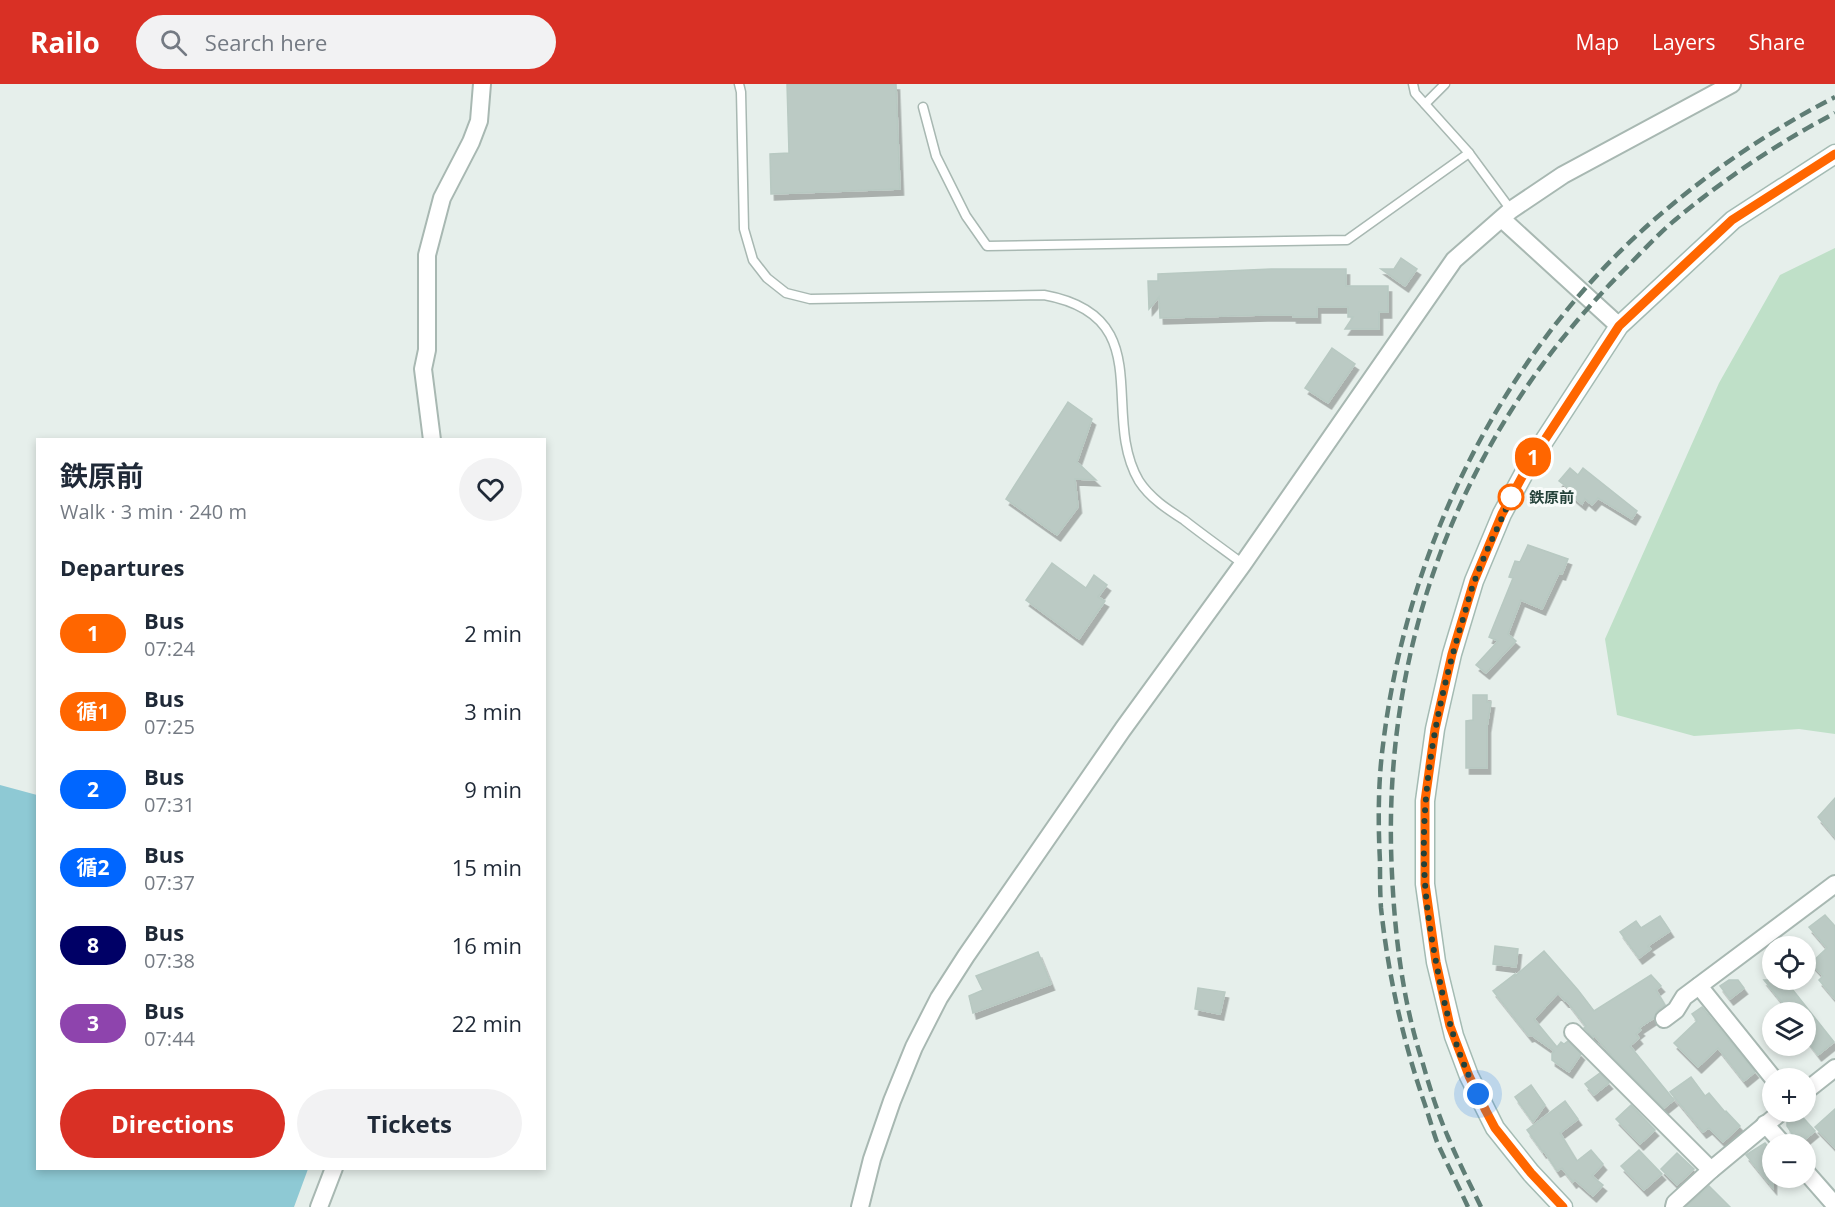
<!DOCTYPE html>
<meta charset="utf-8">
<style>
body{margin:0;font-family:"Open Sans","Noto Sans JP",sans-serif;background:#f2f2f3;color:#1f2937;height:100vh;display:flex;flex-direction:column;font-size:22px;white-space:nowrap}
*{box-sizing:border-box;margin:0}
p{font-size:20px;color:#747a83}
.icon{flex:none;width:33px;height:33px;fill:none;stroke:currentColor;stroke-width:2;stroke-linecap:round;stroke-linejoin:round}
.map{position:relative;flex:1;overflow:hidden}
.sheet{position:absolute;left:36px;top:354px;width:510px;height:732px;display:flex;flex-direction:column;background:#fff;border-radius:0px;box-shadow:0 3px 9px #0003}
.sheet>*{flex:none}
.badge{padding:0 12px;border-radius:20px;font-size:21px;line-height:39px}
.fabs{position:absolute;left:1762px;top:852px;display:grid;gap:12px}
.fabs a{display:grid;place-items:center;width:54px;height:54px;border-radius:50%;background:#fff;box-shadow:0 3px 9px #0003;font-size:30px}
.you{position:absolute;width:30px;height:30px;margin:-15px;border:4px solid #fff;border-radius:50%;background:#1a73e8;box-shadow:0 0 0 9px #1a73e833}
.map>.badge{position:absolute;translate:-50% -50%;box-shadow:0 0 0 3px #fff}
h2{padding:0 24px;font-size:22px;line-height:54px}
.round{display:grid;place-items:center;flex:none;width:63px;height:63px;border-radius:32px;background:#f2f2f3}
.overview{display:flex;align-items:center;justify-content:space-between;height:102px;padding:0 24px}
h1{font-size:28px;font-weight:700;line-height:45px}
.button{display:flex;gap:12px;margin-top:auto;padding:12px 24px}
.button a{flex:1;height:69px;border-radius:36px;background:#d93025;color:#fff;font-size:24px;font-weight:700;line-height:69px;text-align:center}
.button a+a{background:#f2f2f3;color:#1f2937}
ul{padding:0;list-style:none}
li{display:flex;align-items:center;gap:18px;height:78px;padding:0 24px}
li div{flex:1}
li b{display:block;font-size:22px}
li em{font-style:normal}
li .badge{min-width:66px;font-weight:700;text-align:center}
header{display:flex;align-items:center;gap:36px;box-sizing:border-box;height:84px;padding:0 30px;background:#d93025;color:#fff}
header strong{font-size:28px}
nav{display:flex;gap:33px;margin-inline-start:auto;font-size:21px}
.search{width:420px;height:54px;background:#f2f2f3;display:flex;align-items:center;gap:15px;box-sizing:border-box;padding:0 21px;border-radius:33px;color:#747a83;font-size:22px}
.map>svg:first-child{display:block}
.green{fill:#bfe0c8}
.water{fill:#8ec9d4}
.building{fill:#bbcac4;stroke:#b8c9c2;stroke-width:1.5;filter:url(#shadow)}
.lines{fill:none;stroke-linecap:round;stroke-linejoin:round}
.lane-casing{stroke:#a8b8b2;stroke-width:11}
.street-casing{stroke:#a8b8b2;stroke-width:20}
.secondary-casing{stroke:#a4bbb3;stroke-width:21}
.lane{stroke:#fff;stroke-width:8}
.street{stroke:#fff;stroke-width:16}
.secondary{stroke:#fff;stroke-width:18}
.rail{stroke:#5f7d75;stroke-width:4.5;stroke-dasharray:12 6;stroke-linecap:butt}
.line-casing{stroke:#fff;stroke-width:14}
.line{stroke:#f60;stroke-width:9}
.walk{stroke:#24423a;stroke-width:6;stroke-dasharray:0 10.8}
.stop-dot{fill:#fff;stroke:#f60;stroke-width:3}
.labels{text-anchor:middle;dominant-baseline:central;stroke-width:6;stroke-linejoin:round;paint-order:stroke}
.stop-label{font-size:15px;font-weight:bold;fill:#24423a;stroke:#f7fbf9;text-anchor:start}
</style>
<header>
<strong>Railo</strong>
<div class="search"><svg class="icon" aria-label="search" viewBox="0 0 24 24"><circle cx="10" cy="10" r="6"/><path d="M15 15l6 6"/></svg>Search here</div>
<nav><a>Map</a><a>Layers</a><a>Share</a></nav>
</header>
<div class="map">
<svg width="1835" height="1123" viewBox="0 0 1835 1123">
<defs>
<filter id="shadow"><feDropShadow dx="3.5" dy="6" stdDeviation="0" flood-color="#0004"/></filter>
</defs>
<rect width="100%" height="100%" fill="#e6efeb"/>
<polygon class="green" points="1835,164 1835,650 1799,645 1694,652 1617,631 1605,555 1719,299 1780,191"/>
<polygon class="water" points="0,701 37,711 38,1084 308,1085 294,1123 0,1123"/>
<g class="building">
<polygon points="787,0 896,0 900,105 771,110 770,70 789,69"/>
<polygon points="1401,174 1417,185 1405,202 1381,185 1394,185"/>
<polygon points="1271,185 1346,185 1346,202 1388,202 1388,228 1379,228 1379,245 1345,245 1353,233 1348,233 1348,223 1317,223 1317,233 1293,233 1293,231 1264,231 1160,234 1159,213 1149,225 1148,197 1158,197 1158,190"/>
<polygon points="1332,264 1355,280 1328,319 1305,304"/>
<polygon points="1068,318 1092,335 1077,378 1096,396 1075,395 1078,423 1057,451 1006,415"/>
<polygon points="1570,384 1578,391 1583,384 1637,427 1632,435 1598,414 1592,421 1585,415 1582,420 1570,410 1572,407 1559,397"/>
<polygon points="1528,461 1568,475 1562,490 1559,489 1542,525 1521,516 1508,550 1516,557 1486,589 1476,581 1498,557 1489,553 1513,494 1509,493 1515,477 1520,478"/>
<polygon points="1052,479 1086,504 1094,491 1107,501 1098,513 1105,517 1079,555 1026,516"/>
<polygon points="1473,611 1487,611 1487,618 1491,618 1487,643 1487,684 1466,684 1466,637 1473,636"/>
<polygon points="1835,714 1835,753 1818,733"/>
<polygon points="1825,831 1835,842 1835,915 1819,896 1823,892 1811,879 1827,864 1809,843"/>
<polygon points="1660,832 1670,847 1648,862 1651,865 1639,874 1620,848 1636,837 1641,844"/>
<polygon points="1495,862 1518,865 1516,883 1493,880"/>
<polygon points="1544,867 1578,906 1594,927 1651,891 1661,902 1656,906 1665,921 1657,927 1654,934 1639,944 1641,946 1636,950 1639,954 1630,962 1674,1016 1664,1024 1612,972 1594,951 1593,953 1584,944 1586,942 1566,916 1565,917 1558,909 1534,935 1557,963 1561,958 1564,960 1568,957 1581,970 1569,988 1552,976 1552,970 1554,967 1531,951 1529,952 1493,907 1515,890 1515,892"/>
<polygon points="1038,868 1051,900 973,929 969,912 983,906 976,892"/>
<polygon points="1729,896 1738,896 1744,904 1730,915 1720,902"/>
<polygon points="1764,896 1785,896 1834,958 1818,971 1806,955 1806,928 1790,928"/>
<polygon points="1198,904 1225,908 1220,930 1195,925"/>
<polygon points="1702,923 1755,988 1744,997 1718,964 1698,983 1674,959 1697,937 1692,930"/>
<polygon points="1600,989 1609,999 1594,1011 1585,1000"/>
<polygon points="1691,993 1705,1012 1709,1009 1725,1028 1726,1027 1740,1042 1723,1058 1709,1044 1703,1048 1670,1008"/>
<polygon points="1531,1001 1545,1021 1533,1038 1515,1013"/>
<polygon points="1565,1017 1578,1035 1560,1049 1577,1077 1591,1066 1603,1080 1592,1092 1603,1101 1593,1112 1575,1096 1573,1098 1562,1084 1557,1087 1544,1067 1543,1068 1527,1046"/>
<polygon points="1631,1021 1655,1046 1640,1060 1616,1035"/>
<polygon points="1835,1025 1835,1064 1815,1043"/>
<polygon points="1798,1028 1815,1047 1803,1057 1798,1051 1793,1051 1787,1042 1787,1037"/>
<polygon points="1765,1059 1773,1069 1773,1104 1746,1071"/>
<polygon points="1639,1066 1662,1090 1644,1106 1621,1082"/>
<polygon points="1677,1069 1694,1085 1677,1101 1661,1085"/>
<polygon points="1709,1102 1730,1123 1686,1123"/>
</g>
<g class="lines">
<defs>
<g id="lane">
<path d="M739,0l2,8 3,137 9,31 14,18 19,15 24,6 234,-4c116,21 55,118 95,186 11,17 28,28 45,39 19,15 39,29 59,44"/>
<polyline points="1413,0 1415,9 1469,69 1511,126"/>
<polyline points="1425,20 1445,0"/>
<polyline points="923,23 936,72 966,132 987,162 1347,156 1469,69"/>
</g>
<g id="street">
<polyline points="1502,135 1619,242"/>
<polyline points="432,356 423,285 427,266 427,171 442,114 471,58 479,37 482,0"/>
<polyline points="1699,902 1773,994"/>
<polyline points="1664,935 1676,926 1684,913 1835,800"/>
<polyline points="1573,948 1711,1086"/>
<polyline points="1806,1007 1835,984"/>
<polyline points="1765,1040 1783,1060"/>
<polyline points="1806,1088 1835,1121"/>
<polyline points="319,1123 334,1084"/>
<polyline points="860,1123 872,1075 892,1017 914,963 939,914 966,872 1123,645 1243,480 1454,176 1511,126 1563,91 1732,0"/>
<polyline points="1674,1123 1675,1119 1711,1086 1781,1028"/>
</g>
<polyline id="secondary" points="1563,1123 1531,1089 1495,1044 1469,992 1454,952 1436,878 1425,800 1425,717 1435,645 1452,570 1474,497 1502,430 1529,380 1619,242 1733,136 1835,70"/>
</defs>
<use href="#lane" class="lane-casing"/>
<use href="#street" class="street-casing"/>
<use href="#secondary" class="secondary-casing"/>
<use href="#lane" class="lane"/>
<use href="#street" class="street"/>
<use href="#secondary" class="secondary"/>
<g class="rail">
<path d="M1468,1123c-10,-22 -21,-43 -31,-65 -5,-14 -9,-29 -14,-43 -21,-62 -35,-126 -42,-191 -1,-15 -1,-31 -1,-46 -2,-39 -2,-79 3,-117 24,-201 124,-401 279,-532 53,-45 111,-84 173,-116"/>
<path d="M1481,1123c-11,-23 -23,-46 -33,-70 -10,-23 -18,-48 -25,-73 -20,-61 -28,-126 -31,-190 -12,-228 70,-443 232,-604 17,-17 33,-35 51,-50 49,-41 103,-77 160,-107"/>
</g>
</g>
<g class="lines">
<defs>
<polyline id="line" points="1563,1123 1531,1089 1495,1044 1486,1027 1469,992 1450,942 1436,878 1425,800 1425,717 1435,645 1452,570 1474,497 1502,430 1529,380 1619,242 1732,136 1835,70"/>
</defs>
<use href="#line" class="line-casing"/>
<use href="#line" class="line"/>
<path class="walk" d="M1478,1010c-20,-37 -31,-76 -39,-117 -6,-30 -12,-63 -14,-94 -6,-90 12,-179 38,-264 4,-13 7,-27 12,-39 10,-28 25,-56 36,-83"/>
</g>
<circle class="stop-dot" cx="1511" cy="413" r="12"/>
<g class="labels">
<g class="stop-label">
<text x="1529" y="413">鉄原前</text>
</g>
</g>
</svg>
<div class="fabs">
<a><svg class="icon" aria-label="locate" viewBox="0 0 24 24"><circle cx="12" cy="12" r="6"/><path d="M12 2v4M12 18v4M2 12h4M18 12h4"/></svg></a>
<a><svg class="icon" aria-label="layers" viewBox="0 0 24 24"><path d="M12 4l9 5-9 5-9-5zM3 14l9 5 9-5"/></svg></a>
<a>+</a>
<a>−</a>
</div>
<div class="you" style="left:1478px;top:1010px"></div>
<b class="badge" style="left:1533px;top:373px;background:#f60;color:#fff">1</b>
<section class="sheet">
<div class="overview"><div><h1>鉄原前</h1><p>Walk · 3 min · 240 m</p></div><a class="round"><svg class="icon" aria-label="heart" viewBox="0 0 24 24"><path d="M12 20l-8-8c-3-5 5-10 8-4 3-6 11-1 8 4z"/></svg></a></div>
<h2>Departures</h2>
<ul>
<li><span class="badge" style="background:#f60;color:#fff">1</span><div><b>Bus</b><p>07:24</p></div><em>2 min</em></li>
<li><span class="badge" style="background:#f60;color:#fff">循1</span><div><b>Bus</b><p>07:25</p></div><em>3 min</em></li>
<li><span class="badge" style="background:#06f;color:#fff">2</span><div><b>Bus</b><p>07:31</p></div><em>9 min</em></li>
<li><span class="badge" style="background:#06f;color:#fff">循2</span><div><b>Bus</b><p>07:37</p></div><em>15 min</em></li>
<li><span class="badge" style="background:#006;color:#fff">8</span><div><b>Bus</b><p>07:38</p></div><em>16 min</em></li>
<li><span class="badge" style="background:#8e44ad;color:#fff">3</span><div><b>Bus</b><p>07:44</p></div><em>22 min</em></li>
</ul>
<div class="button"><a>Directions</a><a>Tickets</a></div>
</section>
</div>
